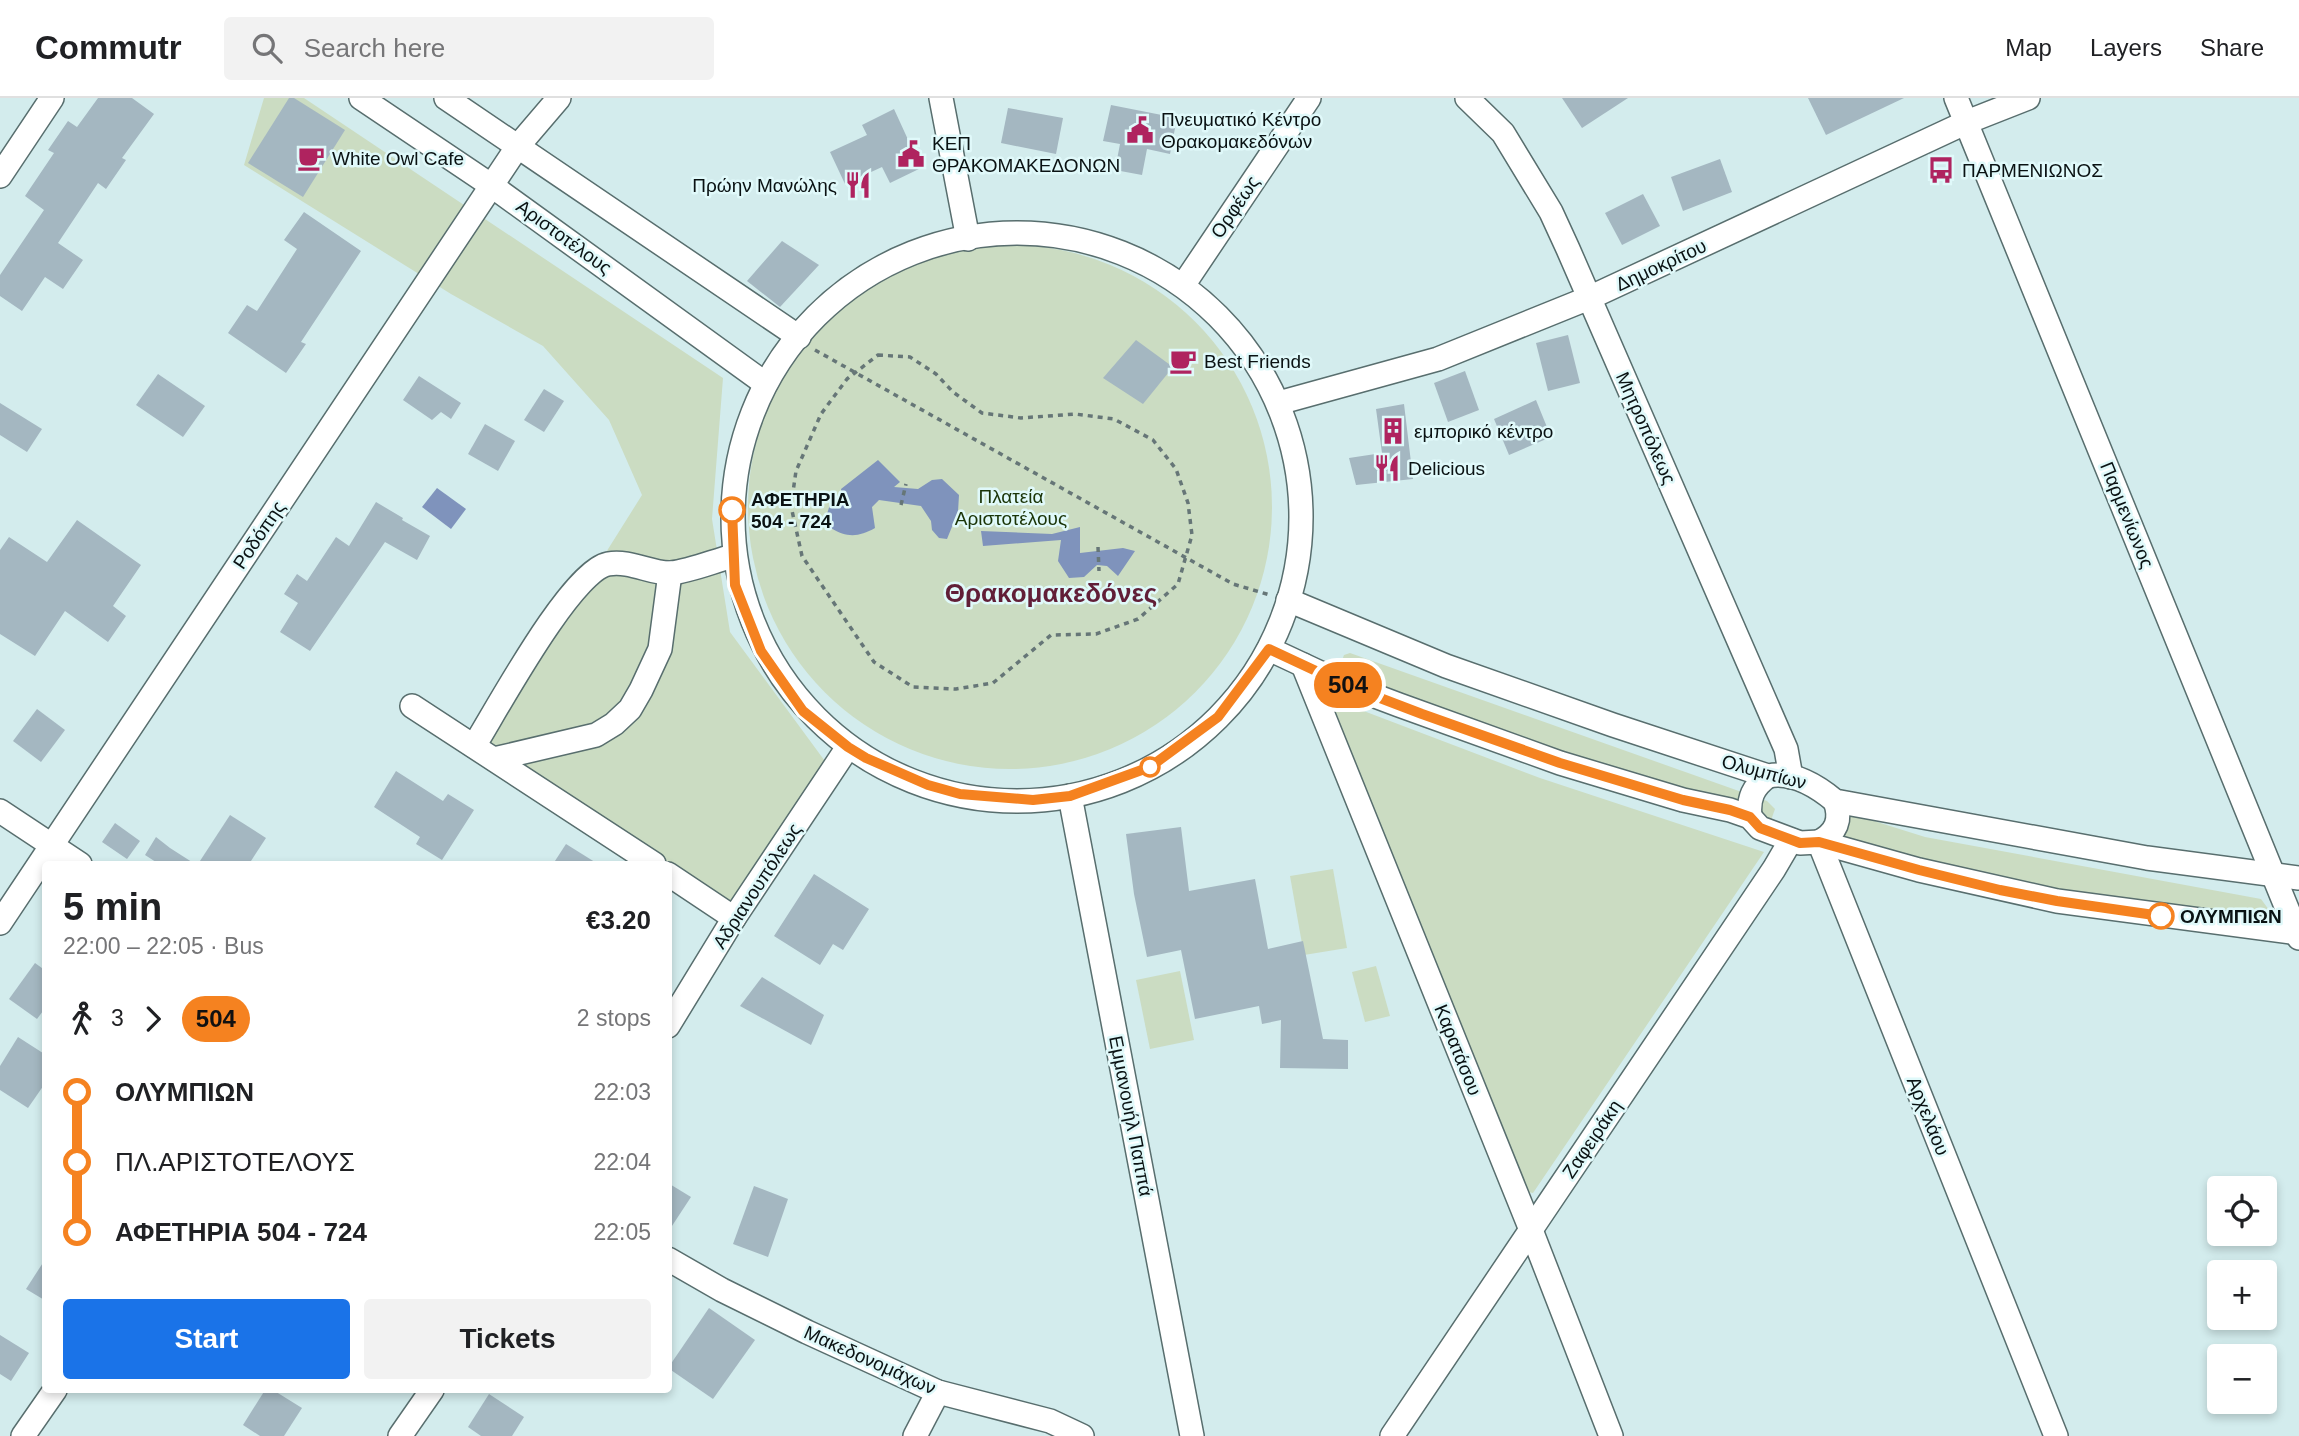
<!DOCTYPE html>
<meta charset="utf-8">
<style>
body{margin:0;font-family:Helvetica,sans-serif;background:#f2f2f2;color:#202124;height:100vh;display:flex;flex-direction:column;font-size:26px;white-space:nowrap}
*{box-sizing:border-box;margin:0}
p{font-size:23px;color:#757577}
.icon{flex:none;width:38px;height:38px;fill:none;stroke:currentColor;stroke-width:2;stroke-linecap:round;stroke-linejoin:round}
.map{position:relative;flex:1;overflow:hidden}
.side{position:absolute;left:42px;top:763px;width:630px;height:532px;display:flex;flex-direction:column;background:#fff;border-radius:7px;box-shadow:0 4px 10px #0003}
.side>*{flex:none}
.badge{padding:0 14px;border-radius:23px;font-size:24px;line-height:46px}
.controls{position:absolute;left:2207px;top:1078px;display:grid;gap:14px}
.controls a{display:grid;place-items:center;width:70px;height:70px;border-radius:7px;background:#fff;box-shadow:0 4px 10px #0003;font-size:35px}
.map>.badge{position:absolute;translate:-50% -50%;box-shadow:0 0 0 4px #fff}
.legs{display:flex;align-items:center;gap:10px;height:77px;padding:0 21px;font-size:23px}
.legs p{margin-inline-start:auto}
.headline{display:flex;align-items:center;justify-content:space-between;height:119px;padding:0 21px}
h1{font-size:38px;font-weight:600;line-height:52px}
.button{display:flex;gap:14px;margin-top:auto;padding:14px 21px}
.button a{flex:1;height:80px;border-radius:7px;background:#1a73e8;color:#fff;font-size:28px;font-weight:600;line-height:80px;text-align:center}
.button a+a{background:#f2f2f2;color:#202124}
ul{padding:0 21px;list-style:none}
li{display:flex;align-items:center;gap:24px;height:70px;font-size:26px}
li i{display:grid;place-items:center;width:10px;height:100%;margin:0 9px;background:currentColor}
li i::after{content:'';width:18px;height:18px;margin:-9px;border:5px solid;border-radius:50%;background:#fff}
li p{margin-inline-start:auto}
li:first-child i{background:linear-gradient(#0000 50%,currentColor 0)}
li:last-child i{background:linear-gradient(currentColor 50%,#0000 0)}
header{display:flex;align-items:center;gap:42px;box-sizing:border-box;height:98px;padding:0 35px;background:#fff;border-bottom:2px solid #e0e0e0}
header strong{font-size:33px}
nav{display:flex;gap:38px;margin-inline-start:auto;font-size:24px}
.search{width:490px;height:63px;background:#f2f2f2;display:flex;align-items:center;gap:18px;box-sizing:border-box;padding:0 24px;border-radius:7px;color:#757577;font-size:26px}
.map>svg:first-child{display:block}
.green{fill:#cbdcc2}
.water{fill:#7f93bc}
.building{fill:#a4b7c1}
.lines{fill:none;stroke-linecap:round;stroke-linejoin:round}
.minor-casing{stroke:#586e6e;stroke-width:26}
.path{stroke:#667677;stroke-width:3.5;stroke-dasharray:5 5;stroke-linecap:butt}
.minor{stroke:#fff;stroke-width:23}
.line-1-casing{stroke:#fff;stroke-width:16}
.line-1{stroke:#f58220;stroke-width:10}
.stop-1-dot{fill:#fff;stroke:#f58220;stroke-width:3.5}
.labels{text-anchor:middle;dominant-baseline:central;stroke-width:5;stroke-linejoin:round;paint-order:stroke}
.poi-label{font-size:19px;fill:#0a1213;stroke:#e0f9fa;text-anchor:start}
.street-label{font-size:19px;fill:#0a1213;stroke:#e0f9fa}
.park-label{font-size:19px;fill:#1a3407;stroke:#e0f9fa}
.stop-label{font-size:19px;font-weight:bold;fill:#0a1213;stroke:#e0f9fa;text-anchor:start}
.district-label{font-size:26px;font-weight:bold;fill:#611e37;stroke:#e0f9fa}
</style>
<header>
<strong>Commutr</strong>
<div class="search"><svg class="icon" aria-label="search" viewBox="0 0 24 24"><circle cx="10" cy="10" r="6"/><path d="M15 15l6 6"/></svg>Search here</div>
<nav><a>Map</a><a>Layers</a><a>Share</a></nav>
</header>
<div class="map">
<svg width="2299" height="1338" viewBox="0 0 2299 1338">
<rect width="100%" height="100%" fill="#d3eced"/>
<g class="green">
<polygon points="264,0 304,0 723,280 712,421 730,534 830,670 731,810 485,647 642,397 609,322 543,248 451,196 244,67"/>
<circle cx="1010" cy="409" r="262"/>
<polygon points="1350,555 1767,703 1775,711 1769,728 1335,582 1344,557"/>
<polygon points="1340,604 1540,680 1764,754 1533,1095 1528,1094 1377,727 1335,612 1337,605"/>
<polygon points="1839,712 1925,739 2261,801 2269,812 2266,831 2107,815 1819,744"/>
<polygon points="1333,771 1347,850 1304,857 1290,778"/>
<polygon points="1376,868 1390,918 1365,924 1352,874"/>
<polygon points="1180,873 1194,942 1150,951 1136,882"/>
</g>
<g class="water">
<path d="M878,362l22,22 -6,5 24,2 14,-9 10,-1 17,16 -1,17 -11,27 -8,-1 -7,-8 -1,-9 -10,-15 -42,-6 -7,7 3,21c-16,9 -28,10 -44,0l-4,-14 4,-13 11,-2 -1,-10z"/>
<polygon points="437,390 466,411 451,431 422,409"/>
<polygon points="1080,429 1080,455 1123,450 1135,453 1118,478 1107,468 1097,467 1084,479 1069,480 1058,463 1061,442 983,448 981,433 1052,436"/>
</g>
<g class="building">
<polygon points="98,0 132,0 154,16 122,60 126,62 106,91 98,85 58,145 83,162 63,191 45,179 22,213 0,198 0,177 44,112 25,98 54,55 48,52 68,23 77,29"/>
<polygon points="289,0 294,0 345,32 303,99 248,65"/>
<polygon points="1562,0 1628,0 1582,30"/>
<polygon points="1808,0 1904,0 1826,37"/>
<polygon points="1111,7 1177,20 1170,56 1147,51 1142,77 1115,72 1120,46 1103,43"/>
<polygon points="1008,10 1063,20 1056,56 1001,45"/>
<polygon points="894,11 921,70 890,85 882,69 845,86 830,54 867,37 862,27"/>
<polygon points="1720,61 1732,94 1683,113 1671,79"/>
<polygon points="1643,96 1660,128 1622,147 1605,115"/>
<polygon points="304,114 361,153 301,244 306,246 286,275 228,235 247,207 257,213 297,151 284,142"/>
<polygon points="782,143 819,167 780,209 747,183"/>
<polygon points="1568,237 1580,285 1548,293 1536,245"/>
<polygon points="1136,242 1173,269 1143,306 1103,280"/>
<polygon points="1465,273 1479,312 1448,324 1434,285"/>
<polygon points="158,276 205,308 183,339 136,307"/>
<polygon points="419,278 461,305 451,321 441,314 432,322 403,302"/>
<polygon points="544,291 564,303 544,334 524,322"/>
<polygon points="1536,302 1551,339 1509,357 1494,321"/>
<polygon points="0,305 42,331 27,354 0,337"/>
<polygon points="1404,306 1413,381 1356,387 1349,360 1382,355 1376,311"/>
<polygon points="485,326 515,343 498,373 468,356"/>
<polygon points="376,404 403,420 402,422 430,438 417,462 385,444 310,553 280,534 298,505 284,496 297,476 307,483 336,439 349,448"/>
<polygon points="77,422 141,467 113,508 126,518 108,544 65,513 35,558 0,536 0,452 9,439 47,464"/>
<polygon points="37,611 65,632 41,664 13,643"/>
<polygon points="396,673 443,703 448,696 474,712 442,762 416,746 420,739 374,709"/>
<polygon points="230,717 266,740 249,766 198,766"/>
<polygon points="115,725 140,743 127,761 102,744"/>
<polygon points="1181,729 1189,793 1255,781 1268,851 1303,843 1323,941 1348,942 1348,971 1280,970 1281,922 1262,926 1259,908 1195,921 1181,852 1147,859 1134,796 1126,736"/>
<polygon points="156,739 170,750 195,766 159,766 145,757"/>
<polygon points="566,746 598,766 553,766"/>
<polygon points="814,776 869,811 843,852 833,846 820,867 774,838"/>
<polygon points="35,865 46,873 46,909 37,921 9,901"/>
<polygon points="762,879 824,917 811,947 740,908"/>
<polygon points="18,939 46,957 46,984 28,1010 0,992 0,968"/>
<polygon points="668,1085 691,1099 668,1134"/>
<polygon points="754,1088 788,1101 768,1159 733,1146"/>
<polygon points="46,1160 46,1203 26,1191"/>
<polygon points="709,1210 755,1242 713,1301 668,1270"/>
<polygon points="0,1237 29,1255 11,1283 0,1276"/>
<polygon points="265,1292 273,1292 302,1310 284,1338 260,1338 243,1327"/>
<polygon points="489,1296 524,1319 512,1338 481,1338 468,1329"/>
</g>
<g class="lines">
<defs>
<g id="minor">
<polyline points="361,0 492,88 763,284"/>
<polyline points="446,0 799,239"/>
<polyline points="941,0 968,141"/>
<polyline points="1467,0 1503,35 1551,114 1568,151 1786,651 1791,679"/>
<polyline points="1956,0 2299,840"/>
<polyline points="0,78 52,0"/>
<circle cx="1017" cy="419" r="284"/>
<polyline points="1186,183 1309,0"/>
<polyline points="1282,304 1438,261 1589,200 1967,24 2028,0"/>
<path d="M1288,502l158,66 167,59 155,51c25,-5 49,10 67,25l312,57 152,20"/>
<polyline points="1269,551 1346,587 1399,607 1560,665 1683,702 1730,712 1750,719 1760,730 1800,745 1819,744 1919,772 2057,803 2299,835"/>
<polyline points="1303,567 1531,1132 1611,1338"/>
<polyline points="412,608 654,766"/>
<path d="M474,648c22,-35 97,-175 134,-182 23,-4 43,10 63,9 19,-2 43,-12 62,-17"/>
<polyline points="494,661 596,637 614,626 630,611 641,592 660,551 670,475"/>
<polyline points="1070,698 1192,1338"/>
<polyline points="0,713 80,766"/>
<path d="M1750,719c-2,-19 3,-30 18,-41"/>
<polyline points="1819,744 2056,1338"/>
<path d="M1819,744c17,-9 23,-22 16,-41"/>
<polyline points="668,776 734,820"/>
<polyline points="0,825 518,48 559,0"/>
<polyline points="668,928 734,820 848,649"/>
<polyline points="668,1161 722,1192 807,1234 938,1294 1050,1323 1082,1338"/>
<polyline points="23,1338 55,1292"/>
<polyline points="400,1338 432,1292"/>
<polyline points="915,1338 938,1294"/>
<polyline points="1392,1338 1774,771 1791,742"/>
</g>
</defs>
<use href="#minor" class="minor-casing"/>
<g class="path">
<polyline points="815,252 1233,486 1270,497"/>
<polygon points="878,257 910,259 936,276 953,294 982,315 1021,320 1075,316 1114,321 1153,342 1176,371 1188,405 1192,437 1178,486 1138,521 1096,536 1051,537 993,585 956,591 913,589 874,564 802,458 791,408 796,373 821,316 847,281"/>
<polyline points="901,407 906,386"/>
<polyline points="1098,449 1099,473"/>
</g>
<use href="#minor" class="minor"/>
</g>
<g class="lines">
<defs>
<polyline id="line-1" points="732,412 735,487 761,553 803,613 848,649 866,660 928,687 960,696 1033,702 1070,698 1150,669 1218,619 1269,551 1346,587 1422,616 1560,665 1683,702 1730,712 1750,719 1760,730 1800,745 1819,744 1919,772 2000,792 2057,803 2161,818"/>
</defs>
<use href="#line-1" class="line-1-casing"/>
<use href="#line-1" class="line-1"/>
</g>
<defs>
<symbol id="civic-bare" viewBox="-9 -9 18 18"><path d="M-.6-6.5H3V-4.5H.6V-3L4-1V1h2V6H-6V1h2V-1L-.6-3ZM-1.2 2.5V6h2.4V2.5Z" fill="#af235f" stroke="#e0f9fa" stroke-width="2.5" paint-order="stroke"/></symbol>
<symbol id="cafe-bare" viewBox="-9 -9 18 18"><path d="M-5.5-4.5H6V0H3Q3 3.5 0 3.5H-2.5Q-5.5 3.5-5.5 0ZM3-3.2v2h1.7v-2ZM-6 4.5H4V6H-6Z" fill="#af235f" stroke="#e0f9fa" stroke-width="2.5" paint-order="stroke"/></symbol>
<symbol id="bus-bare" viewBox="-9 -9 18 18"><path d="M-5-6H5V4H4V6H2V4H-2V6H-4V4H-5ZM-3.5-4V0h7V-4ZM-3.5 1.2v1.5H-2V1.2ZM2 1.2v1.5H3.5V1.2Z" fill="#af235f" stroke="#e0f9fa" stroke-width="2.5" paint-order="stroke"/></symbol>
<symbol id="restaurant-bare" viewBox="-9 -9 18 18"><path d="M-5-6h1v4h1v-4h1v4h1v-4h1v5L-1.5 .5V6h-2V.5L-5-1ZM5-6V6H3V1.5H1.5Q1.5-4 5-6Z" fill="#af235f" stroke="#e0f9fa" stroke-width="2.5" paint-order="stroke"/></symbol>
<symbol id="building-bare" viewBox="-9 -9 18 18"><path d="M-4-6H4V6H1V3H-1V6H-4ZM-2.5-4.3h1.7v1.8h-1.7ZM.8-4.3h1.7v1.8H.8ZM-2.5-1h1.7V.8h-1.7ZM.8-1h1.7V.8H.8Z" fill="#af235f" stroke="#e0f9fa" stroke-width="2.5" paint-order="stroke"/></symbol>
</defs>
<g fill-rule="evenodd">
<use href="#civic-bare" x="1121" y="13" width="38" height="38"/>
<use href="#civic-bare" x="892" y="37" width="38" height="38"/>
<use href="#cafe-bare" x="292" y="41" width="38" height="38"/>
<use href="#bus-bare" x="1922" y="53" width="38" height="38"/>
<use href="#restaurant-bare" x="839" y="68" width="38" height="38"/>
<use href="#cafe-bare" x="1164" y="244" width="38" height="38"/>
<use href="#building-bare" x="1374" y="314" width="38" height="38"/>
<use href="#restaurant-bare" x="1368" y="351" width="38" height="38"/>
</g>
<g class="stop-1-dot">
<circle cx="732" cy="412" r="12"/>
<circle cx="1150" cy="669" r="9"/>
<circle cx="2161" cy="818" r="12"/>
</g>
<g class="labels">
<g class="poi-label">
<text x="1161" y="21">Πνευματικό Κέντρο<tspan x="1161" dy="22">Θρακομακεδόνων</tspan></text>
<text x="932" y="45">ΚΕΠ<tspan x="932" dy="22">ΘΡΑΚΟΜΑΚΕΔΟΝΩΝ</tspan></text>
<text x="332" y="60">White Owl Cafe</text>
<text x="1962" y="72">ΠΑΡΜΕΝΙΩΝΟΣ</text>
<text x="837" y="87" text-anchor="end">Πρώην Μανώλης</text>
<text x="1204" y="263">Best Friends</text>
<text x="1414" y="333">εμπορικό κέντρο</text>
<text x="1408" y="370">Delicious</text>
</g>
<g class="street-label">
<text transform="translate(1235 109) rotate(-56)">Ορφέως</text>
<text transform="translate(564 139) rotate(36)">Αριστοτέλους</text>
<text transform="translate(1661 167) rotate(-25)">Δημοκρίτου</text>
<text transform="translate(1646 330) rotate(66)">Μητροπόλεως</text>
<text transform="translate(2127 417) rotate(68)">Παρμενίωνος</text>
<text transform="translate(259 437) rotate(-56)">Ροδόπης</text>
<text transform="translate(1764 674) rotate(15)">Ολυμπίων</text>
<text transform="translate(757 788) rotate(-57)">Αδριανουπόλεως</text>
<text transform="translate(1458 952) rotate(68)">Καρατάσου</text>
<text transform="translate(1131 1018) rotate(79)">Εμμανουήλ Παππά</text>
<text transform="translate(1928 1018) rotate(68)">Αρχελάου</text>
<text transform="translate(1592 1041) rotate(-56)">Ζαφειράκη</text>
<text transform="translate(870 1262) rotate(24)">Μακεδονομάχων</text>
</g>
<g class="park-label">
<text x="1011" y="398">Πλατεία<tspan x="1011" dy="22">Αριστοτέλους</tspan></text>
</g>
<g class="stop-label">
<text x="751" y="401">ΑΦΕΤΗΡΙΑ<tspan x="751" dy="22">504 - 724</tspan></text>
<text x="2180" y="818">ΟΛΥΜΠΙΩΝ</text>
</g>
<g class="district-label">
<text x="1051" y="495">Θρακομακεδόνες</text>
</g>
</g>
</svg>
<div class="controls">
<a><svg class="icon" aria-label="locate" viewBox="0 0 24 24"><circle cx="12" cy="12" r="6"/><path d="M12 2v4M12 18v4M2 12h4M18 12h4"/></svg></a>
<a>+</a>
<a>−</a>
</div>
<b class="badge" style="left:1348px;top:587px;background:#f58220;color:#111">504</b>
<section class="side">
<div class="headline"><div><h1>5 min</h1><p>22:00 – 22:05 · Bus</p></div><b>€3.20</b></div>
<div class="legs"><svg class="icon" aria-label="walk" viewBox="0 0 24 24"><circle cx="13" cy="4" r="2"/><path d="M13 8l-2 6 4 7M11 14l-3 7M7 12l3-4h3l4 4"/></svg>3<svg class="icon" aria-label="forward" viewBox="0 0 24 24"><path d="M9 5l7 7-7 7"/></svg><b class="badge" style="background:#f58220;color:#111">504</b><p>2 stops</p></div>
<ul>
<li><i style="color:#f58220"></i><b>ΟΛΥΜΠΙΩΝ</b><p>22:03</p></li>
<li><i style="color:#f58220"></i><span>ΠΛ.ΑΡΙΣΤΟΤΕΛΟΥΣ</span><p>22:04</p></li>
<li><i style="color:#f58220"></i><b>ΑΦΕΤΗΡΙΑ 504 - 724</b><p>22:05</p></li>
</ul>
<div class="button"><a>Start</a><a>Tickets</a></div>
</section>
</div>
